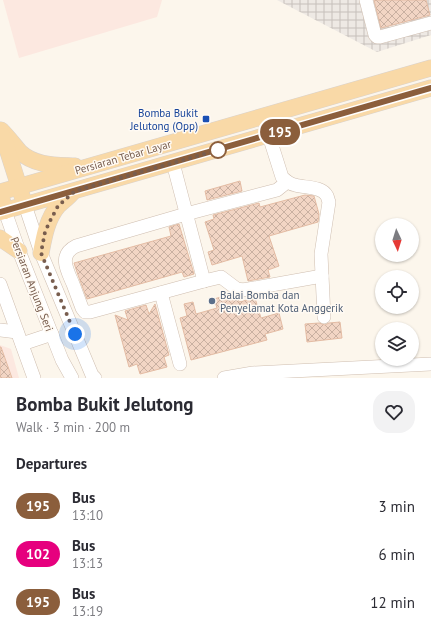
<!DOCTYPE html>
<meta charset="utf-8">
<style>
body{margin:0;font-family:"PT Sans",sans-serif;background:#f2f2f3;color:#2b2b33;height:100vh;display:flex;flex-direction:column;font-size:15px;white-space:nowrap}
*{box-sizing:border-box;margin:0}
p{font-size:13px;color:#7c7c81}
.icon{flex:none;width:22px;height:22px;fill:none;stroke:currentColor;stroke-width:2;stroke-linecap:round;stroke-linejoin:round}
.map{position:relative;height:378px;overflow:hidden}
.sheet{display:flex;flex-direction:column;background:#fff;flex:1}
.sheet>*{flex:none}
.badge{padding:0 8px;border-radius:13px;font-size:14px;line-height:26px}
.needle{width:26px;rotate:176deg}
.tools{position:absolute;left:375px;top:218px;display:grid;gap:8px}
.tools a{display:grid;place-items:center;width:44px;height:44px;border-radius:50%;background:#fff;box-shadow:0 1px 3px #0004;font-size:20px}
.you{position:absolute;width:20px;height:20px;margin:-10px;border:3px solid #fff;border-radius:50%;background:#1a73e8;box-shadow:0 0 0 6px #1a73e833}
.map>.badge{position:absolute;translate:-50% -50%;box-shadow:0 0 0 2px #fff}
h2{padding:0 16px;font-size:15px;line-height:36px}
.round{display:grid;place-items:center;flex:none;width:42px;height:42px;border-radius:16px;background:#f2f2f3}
.headline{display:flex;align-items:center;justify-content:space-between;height:68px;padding:0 16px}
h1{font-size:19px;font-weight:700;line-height:30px}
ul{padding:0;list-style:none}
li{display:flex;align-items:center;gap:12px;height:48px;padding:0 16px}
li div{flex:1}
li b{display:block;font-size:15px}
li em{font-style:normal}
li .badge{min-width:44px;font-weight:700;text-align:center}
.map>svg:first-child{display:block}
.commercial{fill:#fce8e0}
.industrial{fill:url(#industrial-grid)}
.building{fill:url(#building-cross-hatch);stroke:#e4bca4}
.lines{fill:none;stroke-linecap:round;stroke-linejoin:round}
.minor-casing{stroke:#cfbeb0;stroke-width:14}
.major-casing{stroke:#d9d2cd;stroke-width:17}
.minor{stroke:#fff;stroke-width:13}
.major{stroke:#f9d9a7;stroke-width:16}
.line-casing{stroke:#fff;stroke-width:9}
.line{stroke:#8b5e3c;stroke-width:6}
.walk{stroke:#785d4e;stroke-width:4;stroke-dasharray:0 7.2}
.transit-dot{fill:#1a4fb4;stroke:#fffaf3;stroke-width:1.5}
.stop-dot{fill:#fff;stroke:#8b5e3c;stroke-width:2}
.service-dot{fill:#5c6f8a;stroke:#fffaf3;stroke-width:1.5}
.labels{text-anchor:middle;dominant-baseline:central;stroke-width:3;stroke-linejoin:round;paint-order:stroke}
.transit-label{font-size:11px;fill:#164399;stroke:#fffaf3;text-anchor:end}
.street-label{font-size:11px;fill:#785d4e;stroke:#fffaf3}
.service-label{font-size:11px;fill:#4e5e75;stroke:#fffaf3;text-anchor:start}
</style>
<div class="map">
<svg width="431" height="378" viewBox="0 0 431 378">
<defs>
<pattern id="industrial-grid" width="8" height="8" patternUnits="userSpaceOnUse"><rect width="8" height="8" fill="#eee9e4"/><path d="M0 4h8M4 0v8" fill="none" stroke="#c6c0bb"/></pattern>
<pattern id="building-cross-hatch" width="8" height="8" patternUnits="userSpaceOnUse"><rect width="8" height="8" fill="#f2d5c4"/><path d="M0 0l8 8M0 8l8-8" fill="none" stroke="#c9b0a1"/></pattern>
</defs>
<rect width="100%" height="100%" fill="#fcf6ec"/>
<g class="commercial">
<polygon points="3,0 162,0 157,17 19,58"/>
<polygon points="0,345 11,349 19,378 0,378"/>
</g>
<polygon class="industrial" points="277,0 431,0 431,35 377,52"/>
<g class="building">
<polygon points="374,0 426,0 430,15 381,28"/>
<polygon points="240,181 242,191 207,200 205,191"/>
<polygon points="305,195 314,196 319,214 318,222 269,236 279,266 268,270 270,277 248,281 242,256 212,265 208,252 214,250 205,222 214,219 213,215 259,203 260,207"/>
<polygon points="179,224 194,274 184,277 182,272 87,299 78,275 74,263 171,236 169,227"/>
<polygon points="231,294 238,297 239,302 255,298 261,318 279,313 283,329 265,334 267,340 191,360 180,318 187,316 184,304 193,302 196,314 217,308 214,299"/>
<polygon points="155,304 169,355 164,357 167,367 140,374 137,364 129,367 115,315 128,320 125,311 146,305 149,314"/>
<polygon points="340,322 342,338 307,342 305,324 319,323 325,325 329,323"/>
<polygon points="0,347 1,347 12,378 0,378"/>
</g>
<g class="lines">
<defs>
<g id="minor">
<polyline points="366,0 375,35 377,37 380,37 431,23"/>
<path d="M263,117l19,60c4,4 8,7 13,8 10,3 27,1 32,11 1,2 1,4 2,6l-8,52 3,63"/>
<polyline points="173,163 204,281"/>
<path d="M287,182l-10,8 -91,24 -110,32c-18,9 -9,24 -3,38 3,8 6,16 9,24l3,4h5l114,-31 17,-4 16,12 6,1 79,-14"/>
<polyline points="25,205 41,253 92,375 95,378"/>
<polyline points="5,211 19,251 62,360 72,378"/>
<polyline points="0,284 34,378"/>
<polyline points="161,293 180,364"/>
<polyline points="0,330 17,332"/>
<polyline points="22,344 52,334"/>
<polyline points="224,378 253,373 431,364"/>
</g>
<g id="major">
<path d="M1,130c7,7 13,15 19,22 15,14 36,13 55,14"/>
<polyline points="3,136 22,196"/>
<polyline points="5,211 0,192 431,68"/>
<polyline points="0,212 431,88"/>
<polyline points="0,238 19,251"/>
<path d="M41,253c3,-16 6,-34 17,-47 4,-4 10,-8 14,-13"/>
</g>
</defs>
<use href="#minor" class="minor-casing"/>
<use href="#major" class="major-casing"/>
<use href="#minor" class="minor"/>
<use href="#major" class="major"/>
</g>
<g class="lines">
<defs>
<polyline id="line" points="0,212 431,88"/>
</defs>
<use href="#line" class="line-casing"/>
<use href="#line" class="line"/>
<polyline class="walk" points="75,334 41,253 45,232 50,221 58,206 75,191 218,150"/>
</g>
<rect class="transit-dot" x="202" y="115" width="8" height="8" rx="2"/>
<circle class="stop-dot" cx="218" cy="150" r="8"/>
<circle class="service-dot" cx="212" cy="301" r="4"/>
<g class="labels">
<g class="transit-label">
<text x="198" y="113">Bomba Bukit<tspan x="198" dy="13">Jelutong (Opp)</tspan></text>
</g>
<g class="street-label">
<text transform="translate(123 157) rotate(-16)">Persiaran Tebar Layar</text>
<text transform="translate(32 284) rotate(69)">Persiaran Anjung Seri</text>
</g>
<g class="service-label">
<text x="220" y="295">Balai Bomba dan<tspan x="220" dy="13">Penyelamat Kota Anggerik</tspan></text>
</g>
</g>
</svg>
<div class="tools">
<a><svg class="needle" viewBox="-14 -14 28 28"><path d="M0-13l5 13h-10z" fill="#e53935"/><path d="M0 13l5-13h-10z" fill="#7c7c81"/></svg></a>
<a><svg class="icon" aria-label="locate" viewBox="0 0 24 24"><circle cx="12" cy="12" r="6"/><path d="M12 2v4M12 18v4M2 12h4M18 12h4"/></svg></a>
<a><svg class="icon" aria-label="layers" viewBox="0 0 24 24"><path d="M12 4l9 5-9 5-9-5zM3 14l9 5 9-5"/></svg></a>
</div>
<div class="you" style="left:75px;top:334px"></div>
<b class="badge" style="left:280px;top:132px;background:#8b5e3c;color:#fff">195</b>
</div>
<section class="sheet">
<div class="headline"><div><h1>Bomba Bukit Jelutong</h1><p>Walk · 3 min · 200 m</p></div><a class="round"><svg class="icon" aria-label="heart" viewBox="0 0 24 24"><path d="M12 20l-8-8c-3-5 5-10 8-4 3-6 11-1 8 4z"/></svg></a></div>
<h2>Departures</h2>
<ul>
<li><span class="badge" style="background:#8b5e3c;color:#fff">195</span><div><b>Bus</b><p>13:10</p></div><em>3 min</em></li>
<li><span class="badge" style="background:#e6007e;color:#fff">102</span><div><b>Bus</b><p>13:13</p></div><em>6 min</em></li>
<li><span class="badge" style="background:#8b5e3c;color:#fff">195</span><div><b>Bus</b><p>13:19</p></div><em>12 min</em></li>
</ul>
</section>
